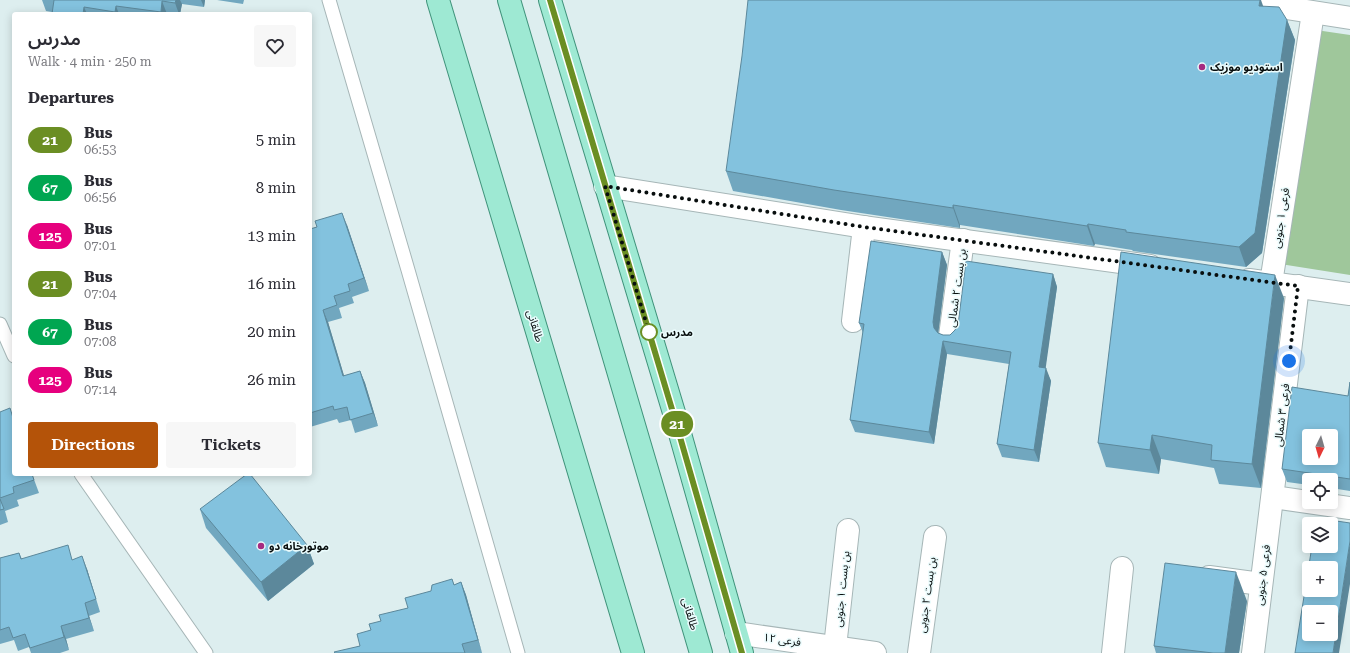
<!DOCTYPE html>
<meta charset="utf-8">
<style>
body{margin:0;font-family:"Roboto Serif","Noto Sans Arabic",serif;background:#f7f7f7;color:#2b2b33;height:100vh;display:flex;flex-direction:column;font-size:15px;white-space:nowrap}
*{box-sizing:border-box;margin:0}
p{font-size:13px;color:#7c7c81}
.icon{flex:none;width:22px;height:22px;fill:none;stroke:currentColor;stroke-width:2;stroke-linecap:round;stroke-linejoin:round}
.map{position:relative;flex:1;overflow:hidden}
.drawer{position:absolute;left:12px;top:12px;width:300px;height:464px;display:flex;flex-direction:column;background:#fff;border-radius:4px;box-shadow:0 2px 10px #0003}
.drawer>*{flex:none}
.badge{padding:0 8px;border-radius:13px;font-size:14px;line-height:26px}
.needle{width:26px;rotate:185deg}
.tools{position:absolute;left:1302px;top:429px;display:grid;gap:8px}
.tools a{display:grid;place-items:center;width:36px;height:36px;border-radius:4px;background:#fff;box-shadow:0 2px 10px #0003;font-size:20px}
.you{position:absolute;width:20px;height:20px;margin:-10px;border:3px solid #fff;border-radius:50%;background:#1a73e8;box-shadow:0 0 0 6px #1a73e833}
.map>.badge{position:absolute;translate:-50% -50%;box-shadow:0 0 0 2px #fff}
h2{padding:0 16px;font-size:15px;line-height:36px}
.round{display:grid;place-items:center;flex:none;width:42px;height:42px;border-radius:4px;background:#f7f7f7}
.headline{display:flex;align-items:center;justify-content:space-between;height:68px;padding:0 16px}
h1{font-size:19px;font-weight:600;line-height:30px}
.button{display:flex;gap:8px;margin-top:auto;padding:8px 16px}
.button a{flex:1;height:46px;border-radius:4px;background:#b45309;color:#fff;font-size:16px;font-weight:600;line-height:46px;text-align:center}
.button a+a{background:#f7f7f7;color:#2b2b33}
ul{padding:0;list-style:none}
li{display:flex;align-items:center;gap:12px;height:48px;padding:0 16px}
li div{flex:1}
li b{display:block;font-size:15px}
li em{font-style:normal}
li .badge{min-width:44px;font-weight:700;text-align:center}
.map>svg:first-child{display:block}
.green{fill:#9fc79b}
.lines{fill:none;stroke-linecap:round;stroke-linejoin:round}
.lane-casing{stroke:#a6b6b7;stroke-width:15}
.street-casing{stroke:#a6b6b7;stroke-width:24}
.primary-casing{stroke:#40937b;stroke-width:24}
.lane{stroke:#fff;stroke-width:13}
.street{stroke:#fff;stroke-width:22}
.primary{stroke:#9ee9d3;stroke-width:22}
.wall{fill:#71a7bf}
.shaded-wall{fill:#5c889b}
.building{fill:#83c2de;stroke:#5c889b;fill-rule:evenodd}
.line-casing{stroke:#fff;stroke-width:9}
.line{stroke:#6b8e23;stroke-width:6}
.walk{stroke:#080e0e;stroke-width:4;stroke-dasharray:0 7.2}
.poi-dot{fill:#a52b81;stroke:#eafbfc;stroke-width:1.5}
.stop-dot{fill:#fff;stroke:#6b8e23;stroke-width:2}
.labels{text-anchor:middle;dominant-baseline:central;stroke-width:3;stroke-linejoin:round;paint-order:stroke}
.poi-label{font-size:11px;font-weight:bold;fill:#080e0e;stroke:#eafbfc;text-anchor:start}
.street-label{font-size:11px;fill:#080e0e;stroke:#eafbfc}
.stop-label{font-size:11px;font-weight:bold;fill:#080e0e;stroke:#eafbfc;text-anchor:start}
</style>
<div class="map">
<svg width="1350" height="653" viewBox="0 0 1350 653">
<rect width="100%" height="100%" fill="#ddeeef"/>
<polygon class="green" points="1309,29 1350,35 1350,275 1274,263"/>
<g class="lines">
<defs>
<g id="lane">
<polyline points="329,0 408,270 518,653"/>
<polyline points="0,324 14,356"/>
<polyline points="81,474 206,653"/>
</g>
<g id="street">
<polyline points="1237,0 1350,18"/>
<polyline points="605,186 864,227 1150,266"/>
<polyline points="1249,280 1350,294"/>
<polyline points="1271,283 1313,13"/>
<polyline points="853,321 864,227"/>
<polyline points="950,336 963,240"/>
<polyline points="1273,497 1350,508"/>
<polyline points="1209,577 1261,584"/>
<polyline points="736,633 875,653"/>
<polyline points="835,647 848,530"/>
<polyline points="919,653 935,537"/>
<polyline points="1113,653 1122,568"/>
<polyline points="1253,653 1298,286"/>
</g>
<g id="primary">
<polyline points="438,0 633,653"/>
<polyline points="509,0 701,653"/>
<polyline points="550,0 675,416 742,653"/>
</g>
</defs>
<use href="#lane" class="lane-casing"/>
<use href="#street" class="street-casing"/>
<use href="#primary" class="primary-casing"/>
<use href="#lane" class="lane"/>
<use href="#street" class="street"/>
<use href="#primary" class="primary"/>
</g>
<g class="wall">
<polygon points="42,0 205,0 204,7 182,4 180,14 52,14 52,12 46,11"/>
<polygon points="217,0 244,0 243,4"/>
<polygon points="1263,6 1287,20 1295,40 1262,253 1246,267 1133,251 1132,250 1095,244 1094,246 960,225 960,228 841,210 733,191 726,171"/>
<polygon points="347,225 369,291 352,297 354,303 339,308 342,318 328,322 344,376 360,371 365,383 378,426 355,433 351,420 339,423 337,419 310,427 310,229"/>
<polygon points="942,252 947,265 938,333 943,335 950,335 1053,274 1057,287 1045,368 1051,381 1039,462 1002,457 997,444 1009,364 947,354 934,444 855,432 850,420 863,333 859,323"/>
<polygon points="1284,298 1261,488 1219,484 1214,468 1161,459 1159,474 1106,467 1098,443"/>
<polygon points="1350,382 1350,491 1331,488 1331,480 1309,480 1309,485 1287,482 1282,469 1348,396"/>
<polygon points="0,412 32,474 39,493 17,500 19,506 5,511 8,522 0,525"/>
<polygon points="200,509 307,545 314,564 268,601 206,528"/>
<polygon points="19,553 22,559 73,560 87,569 100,612 89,616 94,631 66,639 69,650 60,653 31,653 29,647 18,651 14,640 0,644 0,558"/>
<polygon points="452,579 454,585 461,582 466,595 482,653 335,653 360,646 371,630 381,621 408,608 431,591"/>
<polygon points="1247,601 1239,653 1156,653 1154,646"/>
</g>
<g class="shaded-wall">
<polygon points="176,0 180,0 182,4 180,14 179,14 175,3"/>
<polygon points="201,0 205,0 204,7"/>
<polygon points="1260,0 1261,0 1267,17 1259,6"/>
<polygon points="162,1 167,14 161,14 161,12"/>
<polygon points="116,6 119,14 115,14 115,12"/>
<polygon points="84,7 87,14 83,14"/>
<polygon points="1287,20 1295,40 1262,253 1246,267 1239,247"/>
<polygon points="953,205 960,225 960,228 953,208"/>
<polygon points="342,213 347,225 369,291 364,278"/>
<polygon points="1088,224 1095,244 1094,246 1087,226"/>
<polygon points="942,252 947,265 938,335 934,328 933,322"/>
<polygon points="1053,274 1057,287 1044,380 1039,367"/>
<polygon points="1275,275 1284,298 1261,488 1252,464"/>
<polygon points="323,310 328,322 348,389 343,376"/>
<polygon points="943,341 947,354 934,444 929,432"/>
<polygon points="1046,368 1051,381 1039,462 1034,450"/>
<polygon points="360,371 365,383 378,426 373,413"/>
<polygon points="1152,435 1161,459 1159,474 1150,450"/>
<polygon points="1350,541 1350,584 1339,653 1333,653"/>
<polygon points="307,545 314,564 268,601 261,582"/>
<polygon points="82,556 87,569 100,612 96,599"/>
<polygon points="1236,572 1247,601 1239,653 1225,653"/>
<polygon points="461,582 466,595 482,653 478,640"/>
<polygon points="85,603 89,616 94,631 89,618"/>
<polygon points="61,626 66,639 69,650 64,637"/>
</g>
<g class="building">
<polygon points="54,0 176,0 175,3 162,1 161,12 116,6 115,12 84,7 83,14 52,14"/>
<polygon points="748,0 1260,0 1259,6 1279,7 1287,20 1255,233 1239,247 1126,232 1126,230 1088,224 1087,226 953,205 953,208 834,190 726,171 742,56"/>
<polygon points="342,213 364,278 348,284 350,291 334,296 337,305 323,310 343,376 360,371 373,413 350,420 347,407 334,410 333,406 310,413 310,229 317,227 315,221"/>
<polygon points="871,241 942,252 933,322 934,328 938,333 943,335 950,335 955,330 958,325 966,261 1053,274 1039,367 1046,368 1034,450 997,444 1011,352 943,341 929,432 850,420 864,324 859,323"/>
<polygon points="1121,252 1275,275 1252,464 1211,460 1212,445 1152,435 1150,450 1098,443"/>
<path d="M1350,382v97l-68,-10 10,-82 56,9zM1309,436h22v22h-22z"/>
<polygon points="10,408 14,421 14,474 32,474 34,480 13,487 14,493 0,498 0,412"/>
<polygon points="247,474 250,474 307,545 261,582 200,509"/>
<polygon points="0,499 4,509 0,510"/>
<path d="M1316,518l34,5v18l-17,112h-38l17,-107h19v-22h-16zM1309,568h22v22h-22zM1309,612h22v22h-22z"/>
<polygon points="68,545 72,560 82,556 96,599 85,603 89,618 61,626 64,637 30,648 25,634 13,638 9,627 0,630 0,558 19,553 21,559"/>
<polygon points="1165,563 1236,572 1225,653 1213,653 1154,646"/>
<polygon points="452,579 454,585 461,582 478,640 462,644 465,653 335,653 334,652 360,646 357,634 371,630 369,624 381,621 379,615 408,608 405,598 431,591 432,585"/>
</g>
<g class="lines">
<defs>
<polyline id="line" points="550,0 674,416 742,653"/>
</defs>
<use href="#line" class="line-casing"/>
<use href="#line" class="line"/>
<polyline class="walk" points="649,332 605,186 864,227 1298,286 1289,361"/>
</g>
<g class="poi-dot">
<circle cx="1202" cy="67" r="4"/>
<circle cx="261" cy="546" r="4"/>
</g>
<circle class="stop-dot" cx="649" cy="332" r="8"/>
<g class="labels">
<g class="poi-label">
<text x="1210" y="67">استودیو موزیک</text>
<text x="269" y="546">موتورخانه دو</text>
</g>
<g class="street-label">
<text transform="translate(1281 218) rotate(-81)">فرعی ۱ جنوبی</text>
<text transform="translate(957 288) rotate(-82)">بن بست ۲ شمالی</text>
<text transform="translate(535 326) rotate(73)">طالقانی</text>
<text transform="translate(1282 415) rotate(-83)">فرعی ۳ شمالی</text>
<text transform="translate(1263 575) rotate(-83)">فرعی ۵ جنوبی</text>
<text transform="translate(842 589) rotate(-84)">بن بست ۱ جنوبی</text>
<text transform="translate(927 595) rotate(-82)">بن بست ۲ جنوبی</text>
<text transform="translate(690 614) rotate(74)">طالقانی</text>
<text transform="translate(782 640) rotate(8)">فرعی ۱۲</text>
</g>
<g class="stop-label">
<text x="661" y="332">مدرس</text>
</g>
</g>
</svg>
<div class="tools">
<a><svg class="needle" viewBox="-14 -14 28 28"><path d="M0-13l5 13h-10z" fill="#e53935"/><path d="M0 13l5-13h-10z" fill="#7c7c81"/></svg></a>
<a><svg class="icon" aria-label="locate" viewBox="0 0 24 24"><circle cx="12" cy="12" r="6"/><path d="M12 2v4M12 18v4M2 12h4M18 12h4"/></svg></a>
<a><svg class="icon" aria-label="layers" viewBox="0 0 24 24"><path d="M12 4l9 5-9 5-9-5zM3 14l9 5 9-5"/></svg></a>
<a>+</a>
<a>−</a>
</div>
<div class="you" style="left:1289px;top:361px"></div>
<b class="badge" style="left:677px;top:424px;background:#6b8e23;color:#fff">21</b>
<section class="drawer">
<div class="headline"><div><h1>مدرس</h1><p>Walk · 4 min · 250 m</p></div><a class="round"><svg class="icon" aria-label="heart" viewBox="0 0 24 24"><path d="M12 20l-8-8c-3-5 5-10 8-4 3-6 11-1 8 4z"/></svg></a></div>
<h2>Departures</h2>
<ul>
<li><span class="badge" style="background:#6b8e23;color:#fff">21</span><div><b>Bus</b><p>06:53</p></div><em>5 min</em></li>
<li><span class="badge" style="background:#00a651;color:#fff">67</span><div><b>Bus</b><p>06:56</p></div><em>8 min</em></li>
<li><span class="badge" style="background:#e6007e;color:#fff">125</span><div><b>Bus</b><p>07:01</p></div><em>13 min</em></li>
<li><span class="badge" style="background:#6b8e23;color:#fff">21</span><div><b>Bus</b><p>07:04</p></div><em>16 min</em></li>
<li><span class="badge" style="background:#00a651;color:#fff">67</span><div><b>Bus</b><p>07:08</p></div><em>20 min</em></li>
<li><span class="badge" style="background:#e6007e;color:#fff">125</span><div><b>Bus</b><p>07:14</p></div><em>26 min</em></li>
</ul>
<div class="button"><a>Directions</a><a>Tickets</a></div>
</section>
</div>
